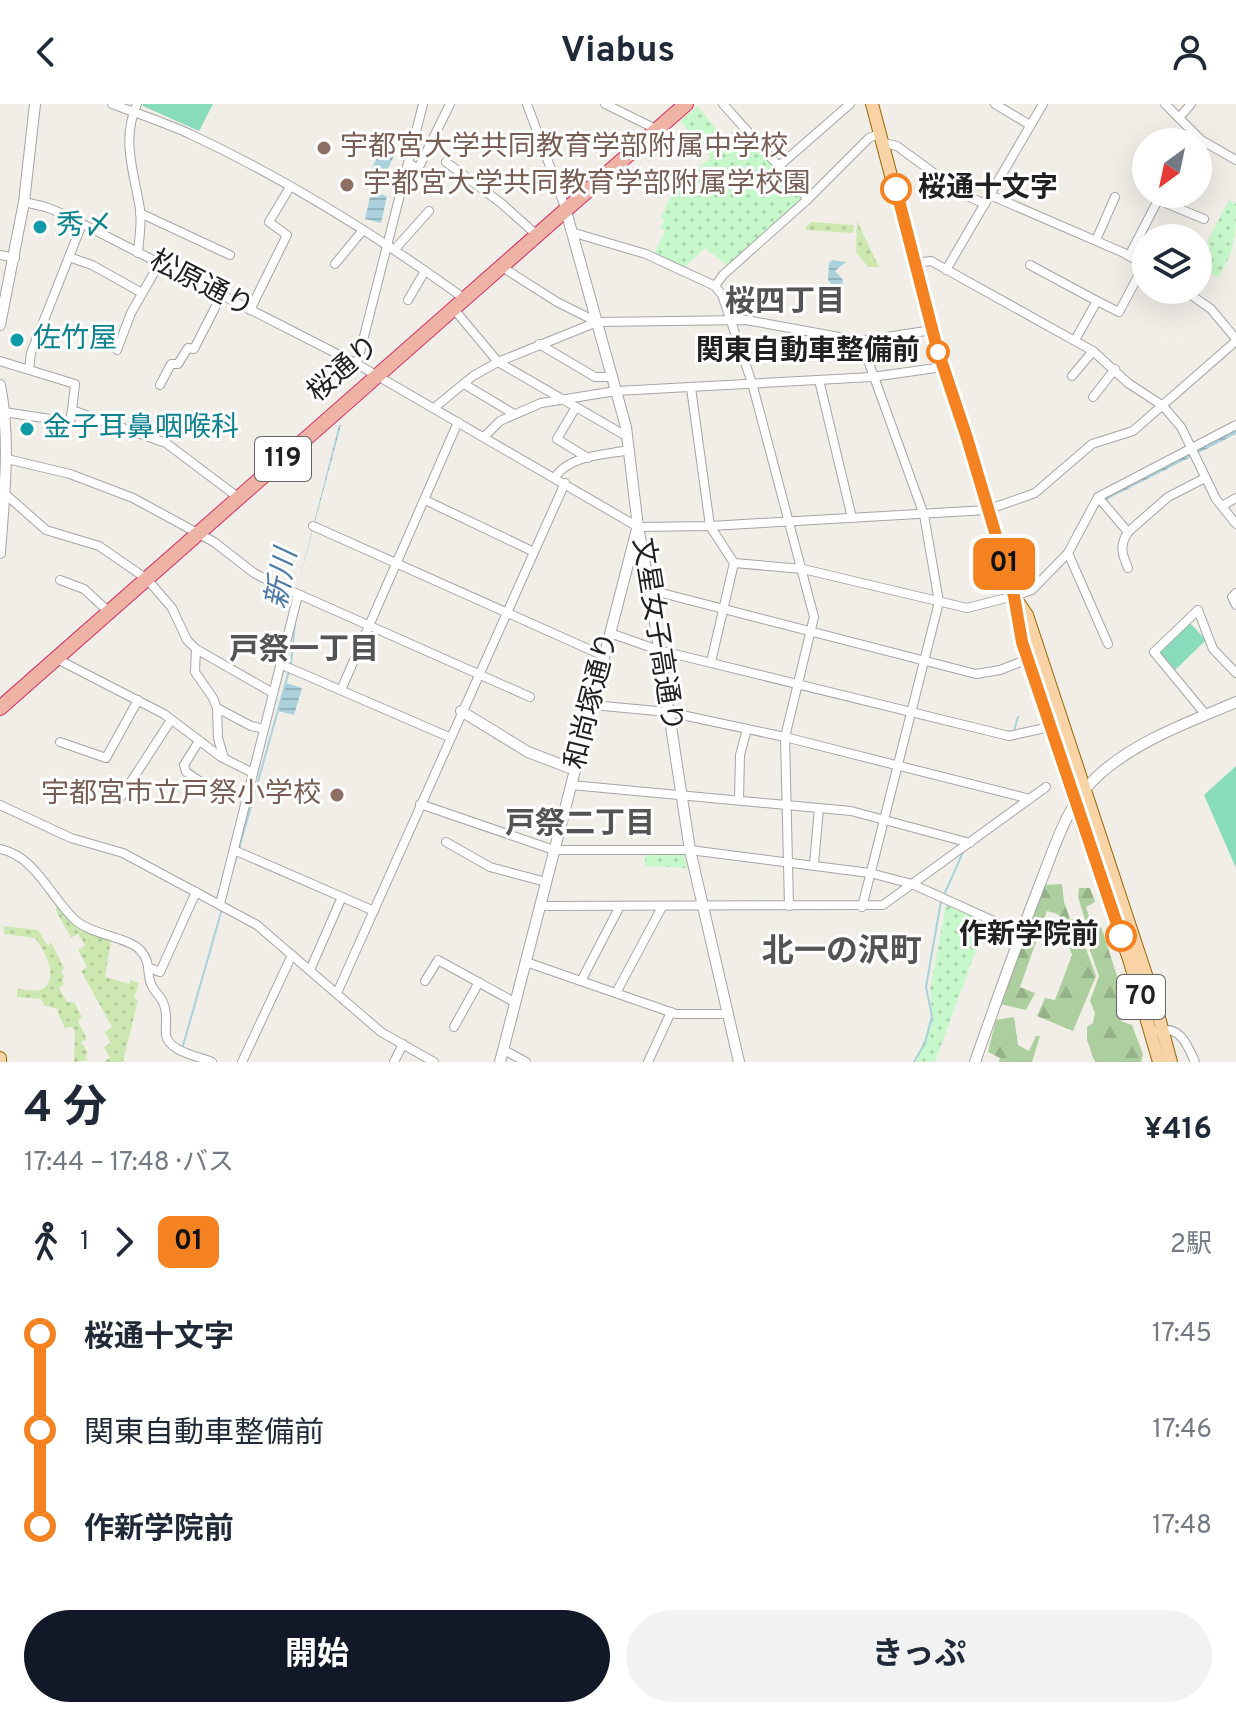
<!DOCTYPE html>
<html lang="ja">
<meta charset="utf-8">
<style>
body{margin:0;font-family:Overpass,"Noto Sans JP",sans-serif;background:#f2f2f3;color:#1f2937;height:100vh;display:flex;flex-direction:column;font-size:30px;white-space:nowrap}
*{box-sizing:border-box;margin:0}
p{font-size:26px;color:#747a83}
.icon{flex:none;width:44px;height:44px;fill:none;stroke:currentColor;stroke-width:2;stroke-linecap:round;stroke-linejoin:round}
.map{position:relative;height:958px;overflow:hidden}
.details{display:flex;flex-direction:column;background:#fff;flex:1}
.details>*{flex:none}
.badge{padding:0 16px;border-radius:12px;font-size:28px;line-height:52px}
.needle{width:52px;rotate:213deg}
.fabs{position:absolute;left:1132px;top:24px;display:grid;gap:16px}
.fabs a{display:grid;place-items:center;width:80px;height:80px;border-radius:50%;background:#fff;box-shadow:0 8px 32px #0002;font-size:40px}
.map>.badge{position:absolute;translate:-50% -50%;box-shadow:0 0 0 4px #fff}
.legs{display:flex;align-items:center;gap:12px;height:88px;padding:0 24px;font-size:26px}
.legs p{margin-inline-start:auto}
.headline{display:flex;align-items:center;justify-content:space-between;height:136px;padding:0 24px}
h1{font-size:44px;font-weight:700;line-height:60px}
.cta{display:flex;gap:16px;margin-top:auto;padding:16px 24px}
.cta a{flex:1;height:92px;border-radius:48px;background:#111827;color:#fff;font-size:32px;font-weight:700;line-height:92px;text-align:center}
.cta a+a{background:#f2f2f3;color:#1f2937}
ul{padding:0 24px;list-style:none}
li{display:flex;align-items:center;gap:28px;height:96px;font-size:30px}
li i{display:grid;place-items:center;width:12px;height:100%;margin:0 10px;background:currentColor}
li i::after{content:'';width:20px;height:20px;margin:-10px;border:6px solid;border-radius:50%;background:#fff}
li p{margin-inline-start:auto}
li:first-child i{background:linear-gradient(#0000 50%,currentColor 0)}
li:last-child i{background:linear-gradient(currentColor 50%,#0000 0)}
header{display:flex;justify-content:space-between;align-items:center;height:104px;padding:0 24px;background:#fff;font-size:36px;font-weight:700}
.map>svg:first-child{display:block}
.forest{fill:url(#forest-firs)}
.park{fill:url(#park-dots)}
.garden{fill:url(#garden-dots)}
.pitch{fill:#89dcbb}
.water{fill:url(#water-rules)}
.lines{fill:none;stroke-linecap:round;stroke-linejoin:round}
.stream{stroke:#aad1dc;stroke-width:2}
.minor-casing{stroke:#a5a5a5;stroke-width:10}
.tertiary-casing{stroke:#a5a5a5;stroke-width:12}
.primary-casing{stroke:#976606;stroke-width:14}
.trunk-casing{stroke:#d52e69;stroke-width:16}
.minor{stroke:#fff;stroke-width:8}
.tertiary{stroke:#fff;stroke-width:10}
.primary{stroke:#f8d3a5;stroke-width:12}
.trunk{stroke:#eeb3a4;stroke-width:14}
.line-1-casing{stroke:#fff;stroke-width:18}
.line-1{stroke:#f58220;stroke-width:12}
.education-dot{fill:#8d6e63;stroke:#fff;stroke-width:3}
.stop-1-dot{fill:#fff;stroke:#f58220;stroke-width:4}
.culture-dot{fill:#0f9aa8;stroke:#fff;stroke-width:3}
.labels{text-anchor:middle;dominant-baseline:central;stroke-width:6;stroke-linejoin:round;paint-order:stroke}
.shield{fill:#fff;stroke:#646464;stroke-width:2}
.shield-label{font-size:26px;font-weight:bold;fill:#212121}
.education-label{font-size:28px;fill:#785e54;stroke:#fff;text-anchor:start}
.stop-label{font-size:28px;font-weight:bold;fill:#212121;stroke:#fff;text-anchor:end}
.culture-label{font-size:28px;fill:#0d838f;stroke:#fff;text-anchor:start}
.street-label{font-size:28px;fill:#212121;stroke:#fff}
.neighbourhood-label{font-size:30px;font-weight:bold;fill:#545454;stroke:#fff}
.water-label{font-size:30px;font-style:italic;fill:#4d7aa6;stroke:#fff}
.quarter-label{font-size:32px;font-weight:bold;fill:#545454;stroke:#fff}
</style>
<header><svg class="icon" aria-label="back" viewBox="0 0 24 24"><path d="M15 5l-7 7 7 7"/></svg>Viabus<svg class="icon" aria-label="person" viewBox="0 0 24 24"><circle cx="12" cy="8" r="4"/><path d="M4 21q1-7 8-7t8 7"/></svg></header>
<div class="map">
<svg width="1236" height="958" viewBox="0 0 1236 958">
<defs>
<pattern id="forest-firs" width="22" height="20" patternUnits="userSpaceOnUse" patternTransform="scale(2)"><rect width="22" height="20" fill="#adce9e"/><path d="M5 1l3.5 6h-7zM16 11l3.5 6h-7z" fill="#95b188"/></pattern>
<pattern id="park-dots" width="8" height="8" patternUnits="userSpaceOnUse" patternTransform="scale(2)"><rect width="8" height="8" fill="#c7f8cb"/><path d="M2 2h.1M6 6h.1" fill="none" stroke="#abd4ae" stroke-width="1.8" stroke-linecap="round"/></pattern>
<pattern id="garden-dots" width="8" height="8" patternUnits="userSpaceOnUse" patternTransform="scale(2)"><rect width="8" height="8" fill="#cce8b0"/><path d="M2 2h.1M6 6h.1" fill="none" stroke="#afc797" stroke-width="1.8" stroke-linecap="round"/></pattern>
<pattern id="water-rules" width="6" height="5" patternUnits="userSpaceOnUse" patternTransform="scale(2)"><rect width="6" height="5" fill="#aad1dc"/><path d="M0 2.5h6" fill="none" stroke="#92b3bc"/></pattern>
</defs>
<rect width="100%" height="100%" fill="#f1eee8"/>
<g class="forest">
<polygon points="1062,780 1064,798 1070,815 1075,815 1096,872 1073,927 1037,912 1045,894 1055,896 1072,851 1058,810 1047,807 1020,883 1035,889 1026,906 1000,900 1044,781"/>
<polygon points="1079,784 1090,784 1095,798 1086,803 1091,818 1099,816 1126,900 1121,917 1132,921 1143,950 1141,958 1095,958 1087,936 1087,923 1093,919 1095,909 1090,897 1099,872 1081,821 1085,816 1078,793"/>
<polygon points="1014,913 1018,941 1029,947 1036,932 1040,932 1032,958 999,958 1000,954 988,948 996,916"/>
</g>
<g class="park">
<polygon points="698,2 724,35 740,22 803,92 803,97 728,162 705,144 684,164 654,150 665,127 660,124 665,116 661,114 674,85 711,53 680,17"/>
<path d="M1229,96l7,4c0,32 -1,46 -18,74l-20,-14 12,-18 -3,-4z"/>
<polygon points="645,749 684,750 688,764 645,762"/>
<polygon points="946,801 986,819 935,958 916,958 932,912 930,886"/>
</g>
<g class="garden">
<polygon points="857,117 879,163 868,163 856,148"/>
<polygon points="811,118 854,121 853,129 807,126 805,124"/>
<polygon points="57,798 97,830 111,837 105,873 129,880 130,876 139,879 134,894 138,896 123,958 103,958 110,954 104,943 111,939 105,928 112,923 81,867 87,863 78,846 85,841 78,830 71,834 56,807"/>
<path d="M4,822l34,4 10,16 3,-4 13,26 -3,4 4,5 -3,3 2,4 -5,4 8,14h7l8,15 -4,4 9,18 -6,3 7,11 -3,3 3,4 -14,2 1,-30 -3,-5 -8,1c0,-7 -7,-11 -6,-19l-13,-3 -4,-7 -24,-2v-8c7,0 21,4 27,-1 15,-12 0,-39 -9,-50l-31,-4z"/>
</g>
<g class="pitch">
<polygon points="143,0 213,0 199,27 143,2"/>
<polygon points="1189,518 1206,536 1175,566 1158,548"/>
<polygon points="1236,662 1236,764 1204,691"/>
</g>
<g class="water">
<polygon points="381,45 394,52 382,77 369,70"/>
<polygon points="371,88 387,92 381,119 365,115"/>
<polygon points="832,156 846,158 835,167 843,176 842,187 837,192 835,189 837,186 828,176 829,159"/>
<polygon points="339,321 341,321 297,485"/>
<polygon points="1236,326 1236,330 1104,397 1102,394"/>
<polygon points="286,579 302,584 294,611 278,607"/>
</g>
<g class="lines">
<g class="stream">
<polyline points="291,560 295,519"/>
<polyline points="1013,630 1018,613"/>
<polyline points="239,745 289,567"/>
<polyline points="232,768 237,751"/>
<polyline points="944,791 964,746"/>
<polyline points="182,945 222,805"/>
<polyline points="914,958 925,939 932,912 926,883 941,797"/>
</g>
<defs>
<g id="minor">
<path d="M112,0c27,10 54,19 80,31 96,45 187,102 273,164"/>
<path d="M137,0c-16,36 -3,68 3,105 2,14 -1,30 -2,44"/>
<polyline points="527,0 566,106"/>
<polyline points="605,0 658,26"/>
<polyline points="723,0 808,95"/>
<polyline points="995,0 1030,21"/>
<polyline points="1165,0 1201,36 1236,56"/>
<polyline points="1179,14 1191,0"/>
<polyline points="884,39 897,42 961,89 985,100"/>
<polyline points="446,58 501,99 538,132"/>
<polyline points="409,59 418,65 450,0"/>
<polyline points="779,62 850,0"/>
<polyline points="990,91 1124,149 1146,162"/>
<polyline points="24,98 46,103 63,110 357,260 638,423 710,422 987,406 1035,389 1092,340 1133,327 1236,237"/>
<polyline points="140,109 230,151"/>
<polyline points="571,128 646,150 715,182 722,191 752,279 814,513 785,633 789,802"/>
<polyline points="1096,136 1115,93"/>
<polyline points="395,145 429,107"/>
<polyline points="0,151 15,154"/>
<polyline points="1129,152 1158,96 1204,115"/>
<polyline points="69,153 92,161 142,189"/>
<polyline points="916,159 931,157 1093,247 1128,279 1163,302 1181,323 1216,395 1236,420"/>
<polyline points="335,160 363,126"/>
<polyline points="1030,161 1097,197"/>
<polyline points="502,163 557,198 597,218"/>
<polyline points="946,166 1043,0"/>
<polyline points="715,182 723,171 808,95 869,34 881,29"/>
<polyline points="1184,186 1211,205 1236,235"/>
<polyline points="408,196 425,167"/>
<polyline points="453,204 498,258 628,333"/>
<polyline points="250,206 287,131 269,118 290,83"/>
<polyline points="1075,236 1097,197 1119,208 1144,161"/>
<polyline points="861,237 924,411 939,498 862,803"/>
<polyline points="539,240 595,273 613,273"/>
<polyline points="117,246 131,209 159,160"/>
<polyline points="0,257 75,280 72,306"/>
<polyline points="357,260 423,0"/>
<polyline points="29,265 31,249 82,120"/>
<polyline points="1072,272 1093,247"/>
<polyline points="819,276 852,414"/>
<polyline points="464,280 514,310"/>
<polyline points="160,281 171,260 178,260 188,244 194,245 221,192"/>
<polyline points="691,284 710,422 734,459 711,558"/>
<polyline points="1093,293 1115,265"/>
<polyline points="576,303 557,335 588,354"/>
<polyline points="434,304 473,272 498,258 597,218 746,216 861,237 932,226"/>
<polyline points="4,308 70,318 72,306 166,339 239,394"/>
<polyline points="484,333 500,317 541,299 616,287 872,273 943,263"/>
<polyline points="7,355 70,370 133,394 214,438 254,469 271,478 530,593"/>
<path d="M555,373c15,-22 49,-22 74,-27"/>
<polyline points="4,389 46,426 99,442 147,475 172,504 187,536 196,545 195,568 213,594 217,604 218,634 224,654"/>
<path d="M1098,393l30,35c-9,14 -6,22 0,36"/>
<polyline points="425,396 532,447"/>
<polyline points="1222,402 1236,394"/>
<polyline points="313,422 604,552"/>
<polyline points="1128,428 1168,393 1205,374"/>
<polyline points="1068,449 1108,540"/>
<polyline points="734,459 803,465 967,504 1014,492 1032,486 1068,449 1098,393 1236,321"/>
<polyline points="60,476 84,485 110,509"/>
<polyline points="650,486 976,570 1000,566 1028,555"/>
<polyline points="1236,489 1232,493 1236,501"/>
<polyline points="610,529 658,546 1009,632 1050,623"/>
<polyline points="196,545 273,589"/>
<polyline points="57,555 164,610 221,653 253,669"/>
<polyline points="280,560 449,633"/>
<polyline points="341,586 458,318"/>
<polyline points="592,601 668,608 785,633 1030,695"/>
<polyline points="217,604 251,622 264,625"/>
<polyline points="1206,611 1154,548 1198,506 1213,545 1236,569"/>
<polyline points="199,637 184,661 186,668 210,684"/>
<polyline points="60,638 106,654 138,596"/>
<polyline points="571,681 851,707 970,739"/>
<polyline points="121,693 171,616"/>
<polyline points="739,696 740,651 747,625"/>
<polyline points="420,700 554,746 690,746 870,769 912,780 1020,829"/>
<polyline points="0,701 71,734 123,749 257,821 381,928 434,958"/>
<polyline points="446,738 490,763 546,778"/>
<path d="M0,745c35,7 50,47 74,70 17,16 54,18 66,31 12,13 6,22 11,34 3,8 11,13 13,21 4,10 1,20 2,30 3,17 32,21 46,27"/>
<polyline points="234,746 374,807"/>
<polyline points="814,760 819,704"/>
<polyline points="220,800 298,491"/>
<polyline points="540,802 883,801 1046,683"/>
<polyline points="526,858 676,910 729,910"/>
<polyline points="150,864 160,868 196,788"/>
<polyline points="310,866 342,793"/>
<polyline points="425,877 438,856 516,899"/>
<polyline points="581,877 620,802"/>
<polyline points="337,889 565,379"/>
<polyline points="616,889 662,803"/>
<polyline points="454,923 479,878"/>
<path d="M1158,927c22,-6 29,13 37,31"/>
<polyline points="504,946 526,958"/>
<polyline points="242,958 292,851"/>
<polyline points="394,958 403,940"/>
<polyline points="648,958 671,908"/>
</g>
<g id="tertiary">
<polyline points="566,107 626,323 638,423 650,486 690,746 739,958"/>
<polyline points="0,221 24,98 35,0"/>
<path d="M0,281c11,56 4,111 0,168"/>
<polyline points="461,607 528,648 575,666"/>
<polyline points="500,958 637,425"/>
<path d="M975,958c21,-60 42,-119 65,-178 16,-40 27,-82 61,-111 39,-34 89,-51 135,-71"/>
</g>
<g id="primary">
<polyline points="872,0 932,226 1014,492 1022,538 1084,728 1129,855 1159,958"/>
<polyline points="1018,498 1027,511 1154,895 1171,958"/>
<polyline points="0,954 0,958"/>
</g>
<polyline id="trunk" points="0,604 686,0"/>
</defs>
<use href="#minor" class="minor-casing"/>
<use href="#tertiary" class="tertiary-casing"/>
<use href="#primary" class="primary-casing"/>
<use href="#trunk" class="trunk-casing"/>
<use href="#minor" class="minor"/>
<use href="#tertiary" class="tertiary"/>
<use href="#primary" class="primary"/>
<use href="#trunk" class="trunk"/>
</g>
<g class="lines">
<defs>
<polyline id="line-1" points="896,85 937,244 967,334 1014,492 1022,538 1121,832"/>
</defs>
<use href="#line-1" class="line-1-casing"/>
<use href="#line-1" class="line-1"/>
</g>
<g class="education-dot">
<circle cx="324" cy="44" r="8"/>
<circle cx="347" cy="81" r="8"/>
<circle cx="337" cy="691" r="8"/>
</g>
<g class="stop-1-dot">
<circle cx="896" cy="85" r="14"/>
<circle cx="938" cy="248" r="10"/>
<circle cx="1121" cy="832" r="14"/>
</g>
<g class="culture-dot">
<circle cx="40" cy="123" r="8"/>
<circle cx="17" cy="236" r="8"/>
<circle cx="27" cy="325" r="8"/>
</g>
<g class="labels">
<g class="shield">
<rect x="255" y="333" width="56" height="44" rx="6"/>
<rect x="1117" y="871" width="48" height="44" rx="6"/>
</g>
<g class="shield-label">
<text x="283" y="355">119</text>
<text x="1141" y="893">70</text>
</g>
<g class="education-label">
<text x="340" y="44">宇都宮大学共同教育学部附属中学校</text>
<text x="363" y="81">宇都宮大学共同教育学部附属学校園</text>
<text x="321" y="691" text-anchor="end">宇都宮市立戸祭小学校</text>
</g>
<g class="stop-label">
<text x="918" y="85" text-anchor="start">桜通十文字</text>
<text x="920" y="248">関東自動車整備前</text>
<text x="1099" y="832">作新学院前</text>
</g>
<g class="culture-label">
<text x="56" y="123">秀〆</text>
<text x="33" y="236">佐竹屋</text>
<text x="43" y="325">金子耳鼻咽喉科</text>
</g>
<g class="street-label">
<text transform="translate(201 181) rotate(27)">松原通り</text>
<text transform="translate(344 266) rotate(-41)">桜通り</text>
<text transform="translate(656 531) rotate(81)">文星女子高通り</text>
<text transform="translate(593 597) rotate(-76)">和尚塚通り</text>
</g>
<g class="neighbourhood-label">
<text x="785" y="199">桜四丁目</text>
<text x="304" y="547">戸祭一丁目</text>
<text x="580" y="721">戸祭二丁目</text>
</g>
<g class="water-label">
<text transform="translate(283 475) rotate(-79)">新川</text>
</g>
<g class="quarter-label">
<text x="842" y="849">北一の沢町</text>
</g>
</g>
</svg>
<div class="fabs">
<a><svg class="needle" viewBox="-14 -14 28 28"><path d="M0-13l5 13h-10z" fill="#e53935"/><path d="M0 13l5-13h-10z" fill="#747a83"/></svg></a>
<a><svg class="icon" aria-label="layers" viewBox="0 0 24 24"><path d="M12 4l9 5-9 5-9-5zM3 14l9 5 9-5"/></svg></a>
</div>
<b class="badge" style="left:1004px;top:460px;background:#f58220;color:#111">01</b>
</div>
<section class="details">
<div class="headline"><div><h1>4 分</h1><p>17:44 – 17:48 · バス</p></div><b>¥416</b></div>
<div class="legs"><svg class="icon" aria-label="walk" viewBox="0 0 24 24"><circle cx="13" cy="4" r="2"/><path d="M13 8l-2 6 4 7M11 14l-3 7M7 12l3-4h3l4 4"/></svg>1<svg class="icon" aria-label="forward" viewBox="0 0 24 24"><path d="M9 5l7 7-7 7"/></svg><b class="badge" style="background:#f58220;color:#111">01</b><p>2駅</p></div>
<ul>
<li><i style="color:#f58220"></i><b>桜通十文字</b><p>17:45</p></li>
<li><i style="color:#f58220"></i><span>関東自動車整備前</span><p>17:46</p></li>
<li><i style="color:#f58220"></i><b>作新学院前</b><p>17:48</p></li>
</ul>
<div class="cta"><a>開始</a><a>きっぷ</a></div>
</section>
